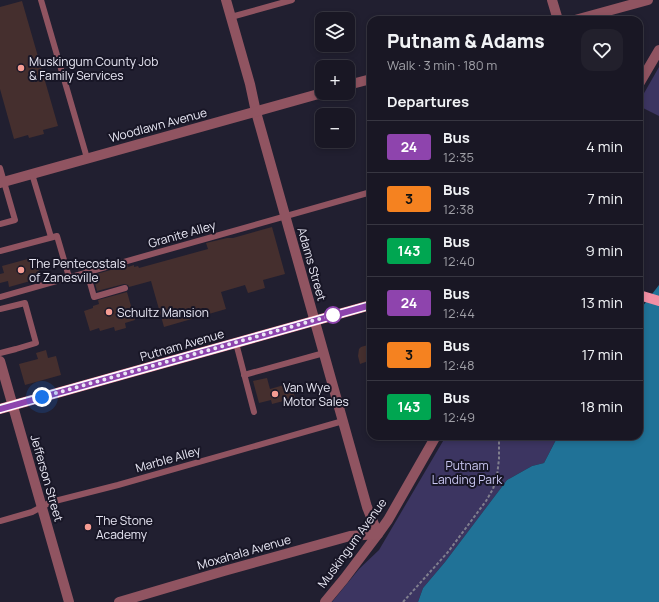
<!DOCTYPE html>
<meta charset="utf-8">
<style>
body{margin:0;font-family:Manrope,sans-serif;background:#22202c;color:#f1f3f6;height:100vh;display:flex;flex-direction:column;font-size:15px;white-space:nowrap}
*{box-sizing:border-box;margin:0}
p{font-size:13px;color:#9f9fa6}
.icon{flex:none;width:22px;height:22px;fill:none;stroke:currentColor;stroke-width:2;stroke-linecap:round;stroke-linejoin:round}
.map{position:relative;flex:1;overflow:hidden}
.details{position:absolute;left:367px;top:16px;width:276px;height:424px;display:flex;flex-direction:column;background:#191724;border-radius:12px;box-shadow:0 2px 6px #0003,0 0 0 1px #373641}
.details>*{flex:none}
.badge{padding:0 8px;border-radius:3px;font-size:14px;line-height:26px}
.tools{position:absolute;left:315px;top:12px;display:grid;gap:8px}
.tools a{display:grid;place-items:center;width:40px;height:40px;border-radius:8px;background:#191724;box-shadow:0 2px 6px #0003,0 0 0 1px #373641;font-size:20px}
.you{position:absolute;width:20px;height:20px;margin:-10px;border:3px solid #fff;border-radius:50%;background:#1a73e8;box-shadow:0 0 0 6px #1a73e833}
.map>.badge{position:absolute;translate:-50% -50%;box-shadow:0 0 0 2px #fff}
h2{padding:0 20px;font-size:15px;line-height:36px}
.round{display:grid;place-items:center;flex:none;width:42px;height:42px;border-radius:12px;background:#22202c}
.headline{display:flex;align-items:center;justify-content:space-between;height:68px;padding:0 20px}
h1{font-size:19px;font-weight:800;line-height:30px}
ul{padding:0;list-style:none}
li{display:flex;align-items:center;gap:12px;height:52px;padding:0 20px;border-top:1px solid #373641}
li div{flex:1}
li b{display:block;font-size:15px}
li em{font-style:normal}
li .badge{min-width:44px;font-weight:700;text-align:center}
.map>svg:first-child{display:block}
.green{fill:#3c3561}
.water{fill:#207297}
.building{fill:#452f2e}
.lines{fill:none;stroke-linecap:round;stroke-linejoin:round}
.path{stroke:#807f8e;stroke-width:2;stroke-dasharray:3 2;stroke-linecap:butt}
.service{stroke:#905461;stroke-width:6}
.minor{stroke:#905461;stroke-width:10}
.tertiary{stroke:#905461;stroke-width:10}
.primary{stroke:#f28fa4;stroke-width:10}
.line-casing{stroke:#fff;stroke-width:9}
.line{stroke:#8e44ad;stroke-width:6}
.walk{stroke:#e9e8f5;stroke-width:4;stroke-dasharray:0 7.2}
.poi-dot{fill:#f59c93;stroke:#181626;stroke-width:1.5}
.stop-dot{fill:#fff;stroke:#8e44ad;stroke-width:2}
.labels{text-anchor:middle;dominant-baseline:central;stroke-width:4;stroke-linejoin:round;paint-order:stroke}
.poi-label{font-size:12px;fill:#e9e8f5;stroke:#181626;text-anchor:start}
.street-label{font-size:12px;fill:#e9e8f5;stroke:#181626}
.park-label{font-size:12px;fill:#cac7f2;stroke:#181626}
</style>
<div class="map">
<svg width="659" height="602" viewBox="0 0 659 602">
<rect width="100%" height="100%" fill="#211f30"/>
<g class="green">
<polygon points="659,67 659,116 639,106 639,102"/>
<polygon points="446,436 558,436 544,463 532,466 507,480 445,562 423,588 418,602 332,602 359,569 379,550"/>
</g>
<polygon class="water" points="659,285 659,602 418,602 423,588 445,562 507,480 532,466 544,463 558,436 639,436 639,311"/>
<g class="building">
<polygon points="22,1 58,126 43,130 44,134 29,138 28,135 14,139 0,89 0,7"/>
<polygon points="272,227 285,274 263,280 265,288 248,293 245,285 221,292 226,309 164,327 151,281 129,287 128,285 124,284 97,291 93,275 128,265 128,267 134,265 134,267 138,266 139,268 208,249 206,243 227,238 233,238"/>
<polygon points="35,257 41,278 9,287 8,281 0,283 0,274 4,273 2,266"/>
<polygon points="127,292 135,320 125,323 126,328 115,331 114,327 100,331 99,328 90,331 84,311 93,308 93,306 99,304 98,300"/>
<polygon points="371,344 371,360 360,364 358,356 359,349 361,347"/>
<polygon points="46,350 48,358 56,356 61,375 25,385 19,364 38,359 36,353"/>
<polygon points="267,378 270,389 291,383 295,398 272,404 271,400 259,403 253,381"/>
</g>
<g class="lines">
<polyline class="path" points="403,602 448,552 486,501 493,489 497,476 499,459 499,436"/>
<g class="service">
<polyline points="41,0 87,158"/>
<polyline points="231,17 292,0"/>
<polyline points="0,168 15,220 0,224"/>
<polyline points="32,174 51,237"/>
<polyline points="0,251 57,236 69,277"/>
<polyline points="87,272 94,297 125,288"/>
<polyline points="0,297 371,192"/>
<polyline points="0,309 25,303 36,343 16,349 0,353"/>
<polyline points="236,343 254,412"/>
<polyline points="244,375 324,353"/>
<polyline points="0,521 32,512 51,502 118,485 343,421"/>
</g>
<g class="minor">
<polyline points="226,0 250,84 256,112 367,507 378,534 344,579 325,602"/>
<polyline points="552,0 558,20"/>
<polyline points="575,20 648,0"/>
<polyline points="348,85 371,79"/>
<polyline points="0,183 322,93"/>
<polyline points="0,361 69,602"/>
</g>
<g class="tertiary">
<polyline points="639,84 659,50"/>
<polyline points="119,602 224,571 350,536 378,534 388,520 436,436"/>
</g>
<g class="primary">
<polyline points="639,295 659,301"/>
<polyline points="0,409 371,305"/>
</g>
</g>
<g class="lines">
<defs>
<polyline id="line" points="0,409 371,305"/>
</defs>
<use href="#line" class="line-casing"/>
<use href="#line" class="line"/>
<polyline class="walk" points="42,397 333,315"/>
</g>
<g class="poi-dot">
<circle cx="21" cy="68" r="4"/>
<circle cx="21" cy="270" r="4"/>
<circle cx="109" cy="312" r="4"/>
<circle cx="275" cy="394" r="4"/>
<circle cx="88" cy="527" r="4"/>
</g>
<circle class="stop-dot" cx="333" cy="315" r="8"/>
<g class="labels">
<g class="poi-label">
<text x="29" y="61">Muskingum County Job<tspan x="29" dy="14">&amp; Family Services</tspan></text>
<text x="29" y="263">The Pentecostals<tspan x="29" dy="14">of Zanesville</tspan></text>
<text x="117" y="312">Schultz Mansion</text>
<text x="283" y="387">Van Wye<tspan x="283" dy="14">Motor Sales</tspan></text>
<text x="96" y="520">The Stone<tspan x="96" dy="14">Academy</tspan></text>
</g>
<g class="street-label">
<text transform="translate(158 125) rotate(-15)">Woodlawn Avenue</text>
<text transform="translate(182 234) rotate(-16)">Granite Alley</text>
<text transform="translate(312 264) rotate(74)">Adams Street</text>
<text transform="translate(182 345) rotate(-16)">Putnam Avenue</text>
<text transform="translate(168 459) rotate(-16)">Marble Alley</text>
<text transform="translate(47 478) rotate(74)">Jefferson Street</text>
<text transform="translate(352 543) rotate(-54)">Muskingum Avenue</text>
<text transform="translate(244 552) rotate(-16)">Moxahala Avenue</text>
</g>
<g class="park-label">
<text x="467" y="465">Putnam<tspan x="467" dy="14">Landing Park</tspan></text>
</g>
</g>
</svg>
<div class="tools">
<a><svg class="icon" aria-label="layers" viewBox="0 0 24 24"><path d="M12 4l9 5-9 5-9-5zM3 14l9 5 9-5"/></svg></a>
<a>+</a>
<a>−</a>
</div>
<div class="you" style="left:42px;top:397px"></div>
<section class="details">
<div class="headline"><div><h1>Putnam &amp; Adams</h1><p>Walk · 3 min · 180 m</p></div><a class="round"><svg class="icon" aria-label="heart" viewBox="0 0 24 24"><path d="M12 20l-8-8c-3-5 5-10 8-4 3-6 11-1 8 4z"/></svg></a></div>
<h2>Departures</h2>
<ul>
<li><span class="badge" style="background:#8e44ad;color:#fff">24</span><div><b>Bus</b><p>12:35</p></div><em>4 min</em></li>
<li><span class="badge" style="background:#f58220;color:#111">3</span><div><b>Bus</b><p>12:38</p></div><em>7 min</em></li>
<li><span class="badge" style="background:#00a651;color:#fff">143</span><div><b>Bus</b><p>12:40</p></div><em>9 min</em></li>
<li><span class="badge" style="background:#8e44ad;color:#fff">24</span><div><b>Bus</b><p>12:44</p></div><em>13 min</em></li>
<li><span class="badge" style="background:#f58220;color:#111">3</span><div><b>Bus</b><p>12:48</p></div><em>17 min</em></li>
<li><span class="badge" style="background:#00a651;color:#fff">143</span><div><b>Bus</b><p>12:49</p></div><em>18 min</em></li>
</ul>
</section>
</div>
